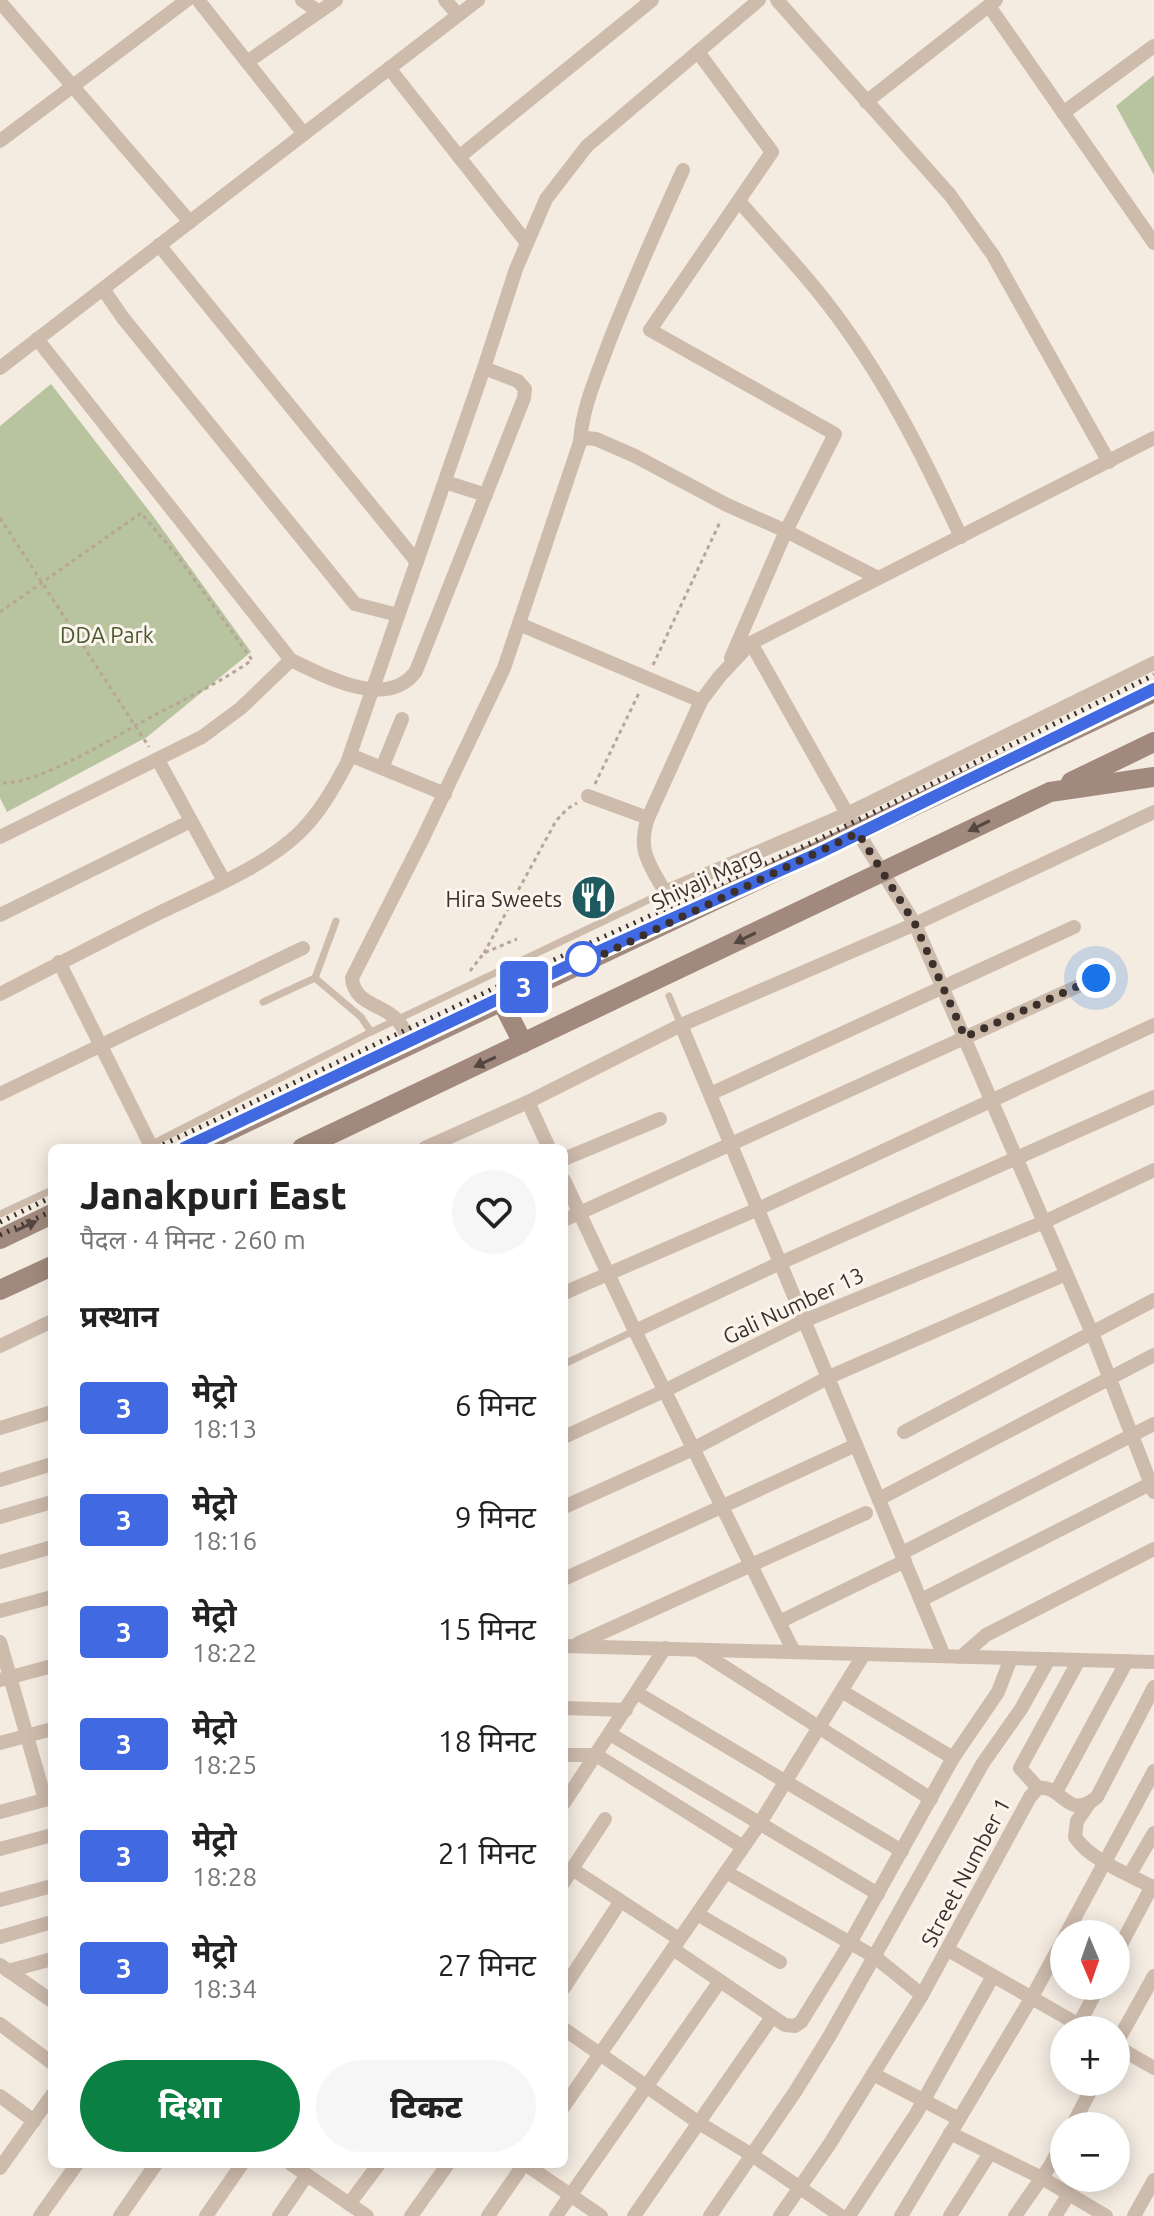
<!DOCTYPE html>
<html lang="hi">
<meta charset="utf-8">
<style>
body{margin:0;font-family:Ubuntu,"Noto Sans Devanagari",sans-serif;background:#f6f6f6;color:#222;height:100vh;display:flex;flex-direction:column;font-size:30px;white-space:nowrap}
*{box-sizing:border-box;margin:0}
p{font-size:26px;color:#767676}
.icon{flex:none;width:44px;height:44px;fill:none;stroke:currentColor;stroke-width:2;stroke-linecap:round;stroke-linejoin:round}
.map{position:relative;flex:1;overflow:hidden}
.panel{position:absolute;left:48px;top:1144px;width:520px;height:1024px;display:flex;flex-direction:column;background:#fff;border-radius:12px;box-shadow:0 4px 20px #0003}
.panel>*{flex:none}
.badge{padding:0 16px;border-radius:6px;font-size:28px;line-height:52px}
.needle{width:52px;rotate:178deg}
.tools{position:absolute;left:1050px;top:1920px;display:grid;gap:16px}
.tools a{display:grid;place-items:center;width:80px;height:80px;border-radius:50%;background:#fff;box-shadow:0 4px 20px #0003;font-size:40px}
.you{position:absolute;width:40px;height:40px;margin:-20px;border:6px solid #fff;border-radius:50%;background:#1a73e8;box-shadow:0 0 0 12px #1a73e833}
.map>.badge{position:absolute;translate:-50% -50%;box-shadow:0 0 0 4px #fff}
h2{padding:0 32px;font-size:30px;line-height:72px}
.round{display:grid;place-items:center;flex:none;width:84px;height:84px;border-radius:42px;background:#f6f6f6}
.overview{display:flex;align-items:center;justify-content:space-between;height:136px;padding:0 32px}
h1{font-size:38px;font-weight:800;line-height:60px}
.cta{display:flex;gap:16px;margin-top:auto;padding:16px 32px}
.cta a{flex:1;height:92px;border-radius:48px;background:#0b8043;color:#fff;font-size:32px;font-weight:800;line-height:92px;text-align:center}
.cta a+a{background:#f6f6f6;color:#222}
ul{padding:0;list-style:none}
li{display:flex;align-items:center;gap:24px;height:112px;padding:0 32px}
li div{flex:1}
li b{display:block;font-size:30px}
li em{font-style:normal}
li .badge{min-width:88px;font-weight:700;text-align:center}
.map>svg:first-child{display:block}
.green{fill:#b8c4a0}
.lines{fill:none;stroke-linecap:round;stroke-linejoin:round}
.path{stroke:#b9a596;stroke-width:3;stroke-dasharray:4 4;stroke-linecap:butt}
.lane{stroke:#cdbbac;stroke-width:7}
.street{stroke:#cdbbac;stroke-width:14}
.secondary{stroke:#a18a7d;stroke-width:20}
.rail{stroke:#3b302b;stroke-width:5;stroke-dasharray:2 6;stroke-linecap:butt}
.oneway{fill:#544640}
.line-casing{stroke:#fff;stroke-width:18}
.line{stroke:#4169e1;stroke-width:12}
.walk{stroke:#3b302b;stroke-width:8;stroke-dasharray:0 14.4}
.stop-dot{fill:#fff;stroke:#4169e1;stroke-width:4}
.labels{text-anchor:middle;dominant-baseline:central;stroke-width:6;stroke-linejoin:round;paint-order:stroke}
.park-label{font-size:22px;fill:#4a5a2e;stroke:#fbf5ee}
.street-label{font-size:22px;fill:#3b302b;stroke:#fbf5ee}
.poi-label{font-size:22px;fill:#3b302b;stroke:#fbf5ee;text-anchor:end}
</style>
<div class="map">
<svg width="1154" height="2216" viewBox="0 0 1154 2216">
<rect width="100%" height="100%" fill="#f4ebe1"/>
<g class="green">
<polygon points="1154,75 1154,175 1116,106"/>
<polygon points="51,384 153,516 251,652 147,737 7,812 0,798 0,426"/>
</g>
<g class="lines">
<g class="path">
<polyline points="0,518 149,747"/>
<path d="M0,612l141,-99 38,45 73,102c-31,22 -67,39 -101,57 -37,20 -112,68 -151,66"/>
<polyline points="653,665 721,520"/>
<polyline points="595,784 639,693"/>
<polyline points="484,953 556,821 567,809 577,803"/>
<polyline points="470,971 484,953 517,939"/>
</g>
<g class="lane">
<polyline points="315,978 336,921"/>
<polyline points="669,996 681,1025"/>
<polyline points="263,1002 315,978 361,1017 371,1032"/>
<polyline points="144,1148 371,1032 665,892"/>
<polyline points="0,1214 52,1190"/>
<polyline points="564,1364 634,1331"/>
</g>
<g class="street">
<polyline points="198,0 304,134"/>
<polyline points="302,0 319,12"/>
<polyline points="445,0 458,15"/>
<polyline points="777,0 950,195 993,255 1109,462"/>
<polyline points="0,2 190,222"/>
<polyline points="989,6 1154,243"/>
<polyline points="698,52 772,152 650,330 835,434 786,531 731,658"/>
<polyline points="247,62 336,0"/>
<polyline points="389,68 527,243"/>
<polyline points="866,102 996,0"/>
<polyline points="1063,113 1154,46"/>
<polyline points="0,141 187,0"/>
<polyline points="459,157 652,0"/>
<path d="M739,201c29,34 61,67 88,102 56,72 96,152 134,234"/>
<polyline points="159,245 417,562"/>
<polyline points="103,289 123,318 355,604 398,615"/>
<path d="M37,339l254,321c33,16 97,51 125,11l108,-273 1,-9 -7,-8 -34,-13"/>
<polyline points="0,368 478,0"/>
<path d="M1154,438l-403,205 -31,33 -19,25 -53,117c-11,32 1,46 17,74l182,-78 307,-151"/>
<polyline points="580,442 586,438 596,439 635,456 727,505 786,531 878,578"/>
<polyline points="445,482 486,495"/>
<polyline points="519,624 701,701"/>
<polyline points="751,643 858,833 915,924 1092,1333 1154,1492"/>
<polyline points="350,755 445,794"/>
<polyline points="158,760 224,881"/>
<polyline points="382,768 402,719"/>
<polyline points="588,796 648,818"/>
<polyline points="0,837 202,737 241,708 291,660"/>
<polyline points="0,915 191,821"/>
<polyline points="59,962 152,1148"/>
<path d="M0,994c53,-27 106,-55 159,-81 45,-22 103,-45 139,-79 22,-21 35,-45 49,-71l137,-395 32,-99 30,-70 41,-53 172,-146"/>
<polyline points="681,1025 944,1656"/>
<path d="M410,1044c-3,-7 -6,-17 -12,-23 -14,-17 -44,-16 -46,-43l71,-140 81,-170 76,-226c2,-31 14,-60 25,-89 23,-62 51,-123 78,-183"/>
<polyline points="0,1094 303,948"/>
<polyline points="710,1094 1074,927"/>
<polyline points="528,1102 549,1148"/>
<polyline points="425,1148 528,1102 681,1025 915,924 1154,812"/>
<polyline points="564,1159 660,1119"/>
<polyline points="564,1180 635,1331 794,1652"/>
<polyline points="564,1220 1096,978"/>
<polyline points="564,1293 758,1209 1154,1025"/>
<polyline points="635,1331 780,1263 1154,1097"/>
<polyline points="0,1346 52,1321"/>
<polyline points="0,1428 52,1412"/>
<polyline points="904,1432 1154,1300"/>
<polyline points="564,1437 664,1391 806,1320 1044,1222 1154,1170"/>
<polyline points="0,1480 52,1464"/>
<polyline points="879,1499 1154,1355"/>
<polyline points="564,1507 693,1449 829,1377 1066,1274"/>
<polyline points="0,1517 52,1502"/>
<polyline points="902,1553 1154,1424"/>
<polyline points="0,1562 52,1547"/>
<polyline points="564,1579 856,1445"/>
<polyline points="921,1600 1154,1482"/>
<polyline points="0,1611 52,1597"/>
<polyline points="779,1622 905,1561"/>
<polyline points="0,1642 45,1799"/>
<polyline points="579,1643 866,1513"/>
<polyline points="564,1646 1154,1662"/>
<polyline points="698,1650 931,1799"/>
<polyline points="961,1657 986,1635 1154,1549"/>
<polyline points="0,1680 52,1666"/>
<polyline points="843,1692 953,1758"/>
<polyline points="637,1693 902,1851"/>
<polyline points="564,1708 626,1710"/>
<polyline points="610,1734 878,1894"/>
<polyline points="0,1743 52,1729"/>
<polyline points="564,1755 596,1755 743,1847"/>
<polyline points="1038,1788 1020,1768 1079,1660"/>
<polyline points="1056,1792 1127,1661"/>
<polyline points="564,1803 665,1648"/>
<path d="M1088,1805l-11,16 -2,16c16,24 54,37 79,51"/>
<polyline points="0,1812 52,1798"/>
<polyline points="0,1849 52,1835"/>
<polyline points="572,1869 605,1819"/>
<polyline points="726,1872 875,1957 922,1995"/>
<polyline points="1130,1874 1154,1833"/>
<polyline points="564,1882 572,1869 679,1939"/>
<polyline points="0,1900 52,1886"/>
<polyline points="697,1914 780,1962"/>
<polyline points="1066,1934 1154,1771"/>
<polyline points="0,1937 52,1922"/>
<polyline points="673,1949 785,2025 795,2026 801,2022 850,1943 953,1758 998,1692 1011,1658"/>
<polyline points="948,1950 1088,2030"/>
<polyline points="1116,1954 1152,1886"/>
<polyline points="0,1965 52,2001"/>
<polyline points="8,1971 52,1959"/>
<polyline points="564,1988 620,1902"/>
<polyline points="0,2024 52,2063"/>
<polyline points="1079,2024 1099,1986"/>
<polyline points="564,2029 699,2123 752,2155 841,2216"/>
<polyline points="1116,2044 1154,1976"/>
<polyline points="1116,2046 1154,2068"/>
<polyline points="873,2074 959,2119"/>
<polyline points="0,2096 34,2121"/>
<polyline points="564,2106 760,1823 864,1654"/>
<polyline points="1072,2126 1095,2082"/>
<polyline points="950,2133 1042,2178 1106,2216"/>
<polyline points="291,2164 367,2216"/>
<polyline points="525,2164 601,2216"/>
<polyline points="0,2168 52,2095"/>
<polyline points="349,2204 379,2164"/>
<polyline points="40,2216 77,2164"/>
<polyline points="120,2216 156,2164"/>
<polyline points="206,2216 242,2164"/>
<polyline points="279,2216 307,2175"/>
<polyline points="411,2216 448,2164"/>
<polyline points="488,2216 524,2164"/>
<polyline points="556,2216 720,1981"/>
<polyline points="634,2216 772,2017"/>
<polyline points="710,2216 795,2092 829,2037 983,1763 1021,1709 1049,1659"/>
<path d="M780,2216l49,-71 93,-150 108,-198 8,-9c25,-4 29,34 59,9l57,-110"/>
<polyline points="849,2216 916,2114 993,1976"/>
<polyline points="901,2216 1032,1997 1064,1938"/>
<polyline points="950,2216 990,2153"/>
<polyline points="1015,2216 1050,2166 1064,2140"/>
<polyline points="1055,2216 1069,2194"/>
<polyline points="1134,2216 1154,2180"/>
</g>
<g class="secondary">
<polyline points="1071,782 1154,742"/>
<polyline points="502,1002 523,1043"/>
<polyline points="192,1148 1154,692"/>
<polyline points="302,1148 1050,792 1154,777"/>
<polyline points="0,1239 52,1214"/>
<polyline points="0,1290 52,1266"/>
</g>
<g class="rail">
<polyline points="608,948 841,841"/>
<polyline points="156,1148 588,944 813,842 1154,675"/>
<polyline points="184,1148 413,1040"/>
<polyline points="0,1222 52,1197"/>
<polyline points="0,1235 52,1211"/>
</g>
</g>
<defs><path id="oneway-solid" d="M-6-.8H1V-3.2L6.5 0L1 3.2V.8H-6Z" transform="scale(2)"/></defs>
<g class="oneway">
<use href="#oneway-solid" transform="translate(979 826) rotate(154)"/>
<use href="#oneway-solid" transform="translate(745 938) rotate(154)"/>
<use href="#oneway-solid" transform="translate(485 1062) rotate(155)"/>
<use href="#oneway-solid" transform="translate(26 1226) rotate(-25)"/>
</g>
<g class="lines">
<defs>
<polyline id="line" points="184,1148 593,954 819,853 1154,689"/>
</defs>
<use href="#line" class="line-casing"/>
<use href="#line" class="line"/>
<polyline class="walk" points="583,959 583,964 858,833 915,924 965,1037 1096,978"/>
</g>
<defs>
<symbol id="restaurant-disc" viewBox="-11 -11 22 22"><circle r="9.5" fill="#1f5a5e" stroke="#fbf5ee"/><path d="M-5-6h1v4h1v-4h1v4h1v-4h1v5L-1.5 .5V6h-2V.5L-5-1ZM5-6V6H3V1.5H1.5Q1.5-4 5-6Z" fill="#fff"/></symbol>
</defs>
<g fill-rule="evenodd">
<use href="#restaurant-disc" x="568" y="872" width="51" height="51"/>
</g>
<circle class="stop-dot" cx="583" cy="959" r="16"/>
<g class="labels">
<g class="park-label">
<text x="107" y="634">DDA Park</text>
</g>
<g class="street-label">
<text transform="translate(706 878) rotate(-25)">Shivaji Marg</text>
<text transform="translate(793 1305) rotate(-25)">Gali Number 13</text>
<text transform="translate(965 1872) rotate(-62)">Street Number 1</text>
</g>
<g class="poi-label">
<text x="562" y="898">Hira Sweets</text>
</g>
</g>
</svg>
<div class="tools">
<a><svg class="needle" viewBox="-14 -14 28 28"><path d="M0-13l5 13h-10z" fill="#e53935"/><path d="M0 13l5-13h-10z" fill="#767676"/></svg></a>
<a>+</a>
<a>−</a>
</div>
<div class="you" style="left:1096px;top:978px"></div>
<b class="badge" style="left:524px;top:987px;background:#4169e1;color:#fff">3</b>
<section class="panel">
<div class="overview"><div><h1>Janakpuri East</h1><p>पैदल · 4 मिनट · 260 m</p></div><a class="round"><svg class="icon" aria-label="heart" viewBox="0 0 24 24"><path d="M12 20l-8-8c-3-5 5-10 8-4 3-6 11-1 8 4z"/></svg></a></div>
<h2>प्रस्थान</h2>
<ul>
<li><span class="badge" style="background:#4169e1;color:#fff">3</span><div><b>मेट्रो</b><p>18:13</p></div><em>6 मिनट</em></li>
<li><span class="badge" style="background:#4169e1;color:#fff">3</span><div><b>मेट्रो</b><p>18:16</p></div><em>9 मिनट</em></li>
<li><span class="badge" style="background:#4169e1;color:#fff">3</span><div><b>मेट्रो</b><p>18:22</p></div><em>15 मिनट</em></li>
<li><span class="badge" style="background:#4169e1;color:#fff">3</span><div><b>मेट्रो</b><p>18:25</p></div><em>18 मिनट</em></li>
<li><span class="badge" style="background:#4169e1;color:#fff">3</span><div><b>मेट्रो</b><p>18:28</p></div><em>21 मिनट</em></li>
<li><span class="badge" style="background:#4169e1;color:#fff">3</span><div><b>मेट्रो</b><p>18:34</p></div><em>27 मिनट</em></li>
</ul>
<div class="cta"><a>दिशा</a><a>टिकट</a></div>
</section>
</div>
